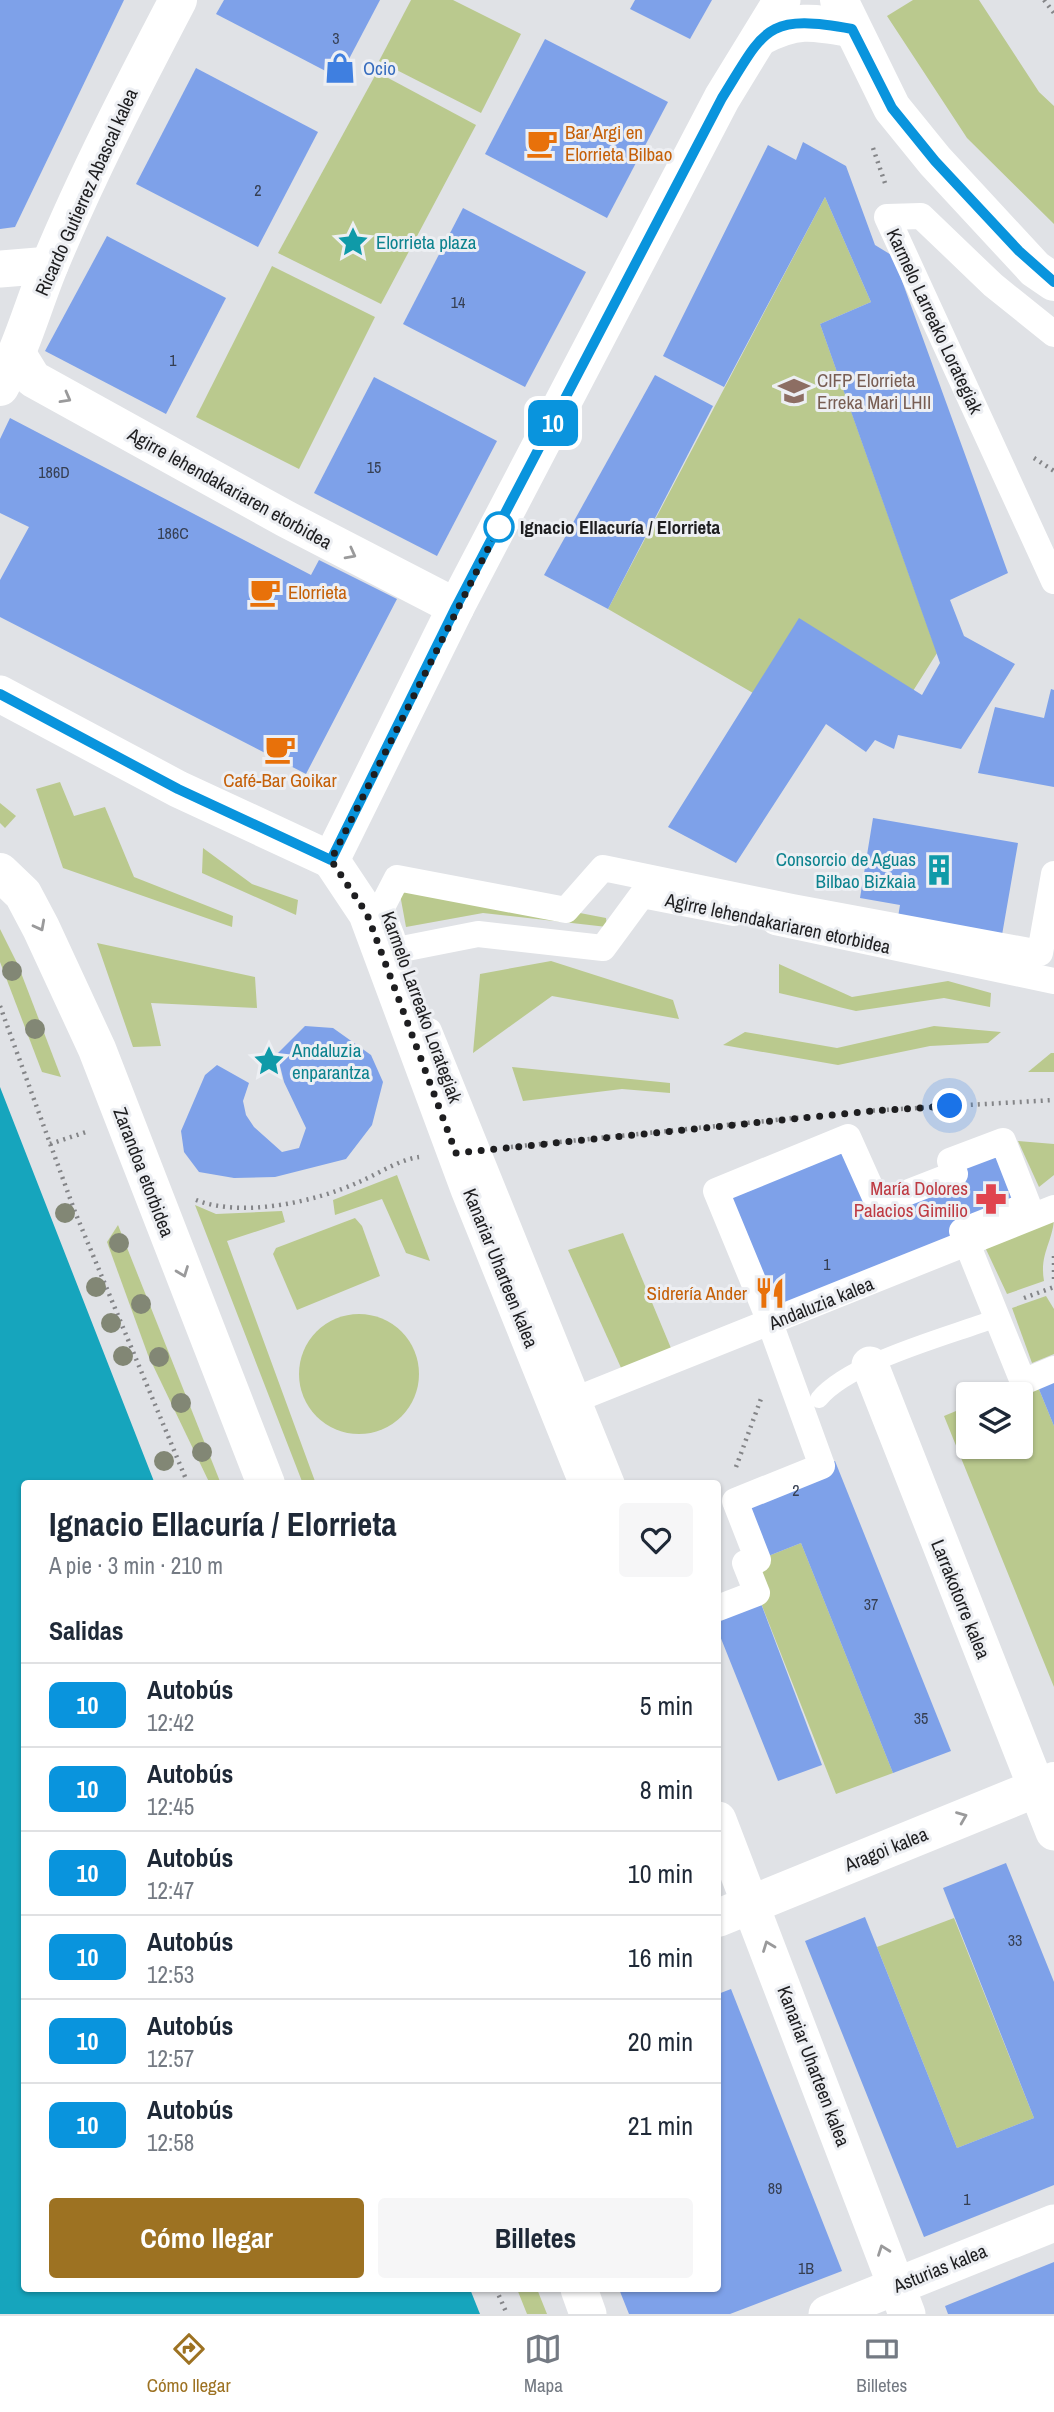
<!DOCTYPE html>
<html lang="es">
<meta charset="utf-8">
<style>
body{margin:0;font-family:"Archivo Narrow",sans-serif;background:#f6f6f7;color:#1f2937;height:100vh;display:flex;flex-direction:column;font-size:26px;white-space:nowrap}
*{box-sizing:border-box;margin:0}
p{font-size:23px;color:#747a83}
.icon{flex:none;width:38px;height:38px;fill:none;stroke:currentColor;stroke-width:2;stroke-linecap:round;stroke-linejoin:round}
.map{position:relative;flex:1;overflow:hidden}
.details{position:absolute;left:21px;top:1480px;width:700px;height:812px;display:flex;flex-direction:column;background:#fff;border-radius:7px;box-shadow:0 2px 5px #0004}
.details>*{flex:none}
.badge{padding:0 14px;border-radius:10px;font-size:24px;line-height:46px}
.tools{position:absolute;left:956px;top:1382px;display:grid;gap:14px}
.tools a{display:grid;place-items:center;width:77px;height:77px;border-radius:7px;background:#fff;box-shadow:0 2px 5px #0004;font-size:35px}
.you{position:absolute;width:35px;height:35px;margin:-18px;border:5px solid #fff;border-radius:50%;background:#1a73e8;box-shadow:0 0 0 10px #1a73e833}
.map>.badge{position:absolute;translate:-50% -50%;box-shadow:0 0 0 4px #fff}
h2{padding:0 28px;font-size:26px;line-height:63px}
.round{display:grid;place-items:center;flex:none;width:74px;height:74px;border-radius:7px;background:#f6f6f7}
.head{display:flex;align-items:center;justify-content:space-between;height:119px;padding:0 28px}
h1{font-size:33px;font-weight:700;line-height:52px}
.primary-button{display:flex;gap:14px;margin-top:auto;padding:14px 28px}
.primary-button a{flex:1;height:80px;border-radius:7px;background:#9d7222;color:#fff;font-size:28px;font-weight:700;line-height:80px;text-align:center}
.primary-button a+a{background:#f6f6f7;color:#1f2937}
ul{padding:0;list-style:none}
li{display:flex;align-items:center;gap:21px;height:84px;padding:0 28px;border-top:2px solid #e0e1e3}
li div{flex:1}
li b{display:block;font-size:26px}
li em{font-style:normal}
li .badge{min-width:77px;font-weight:700;text-align:center}
.menu{display:flex;justify-content:space-around;align-items:center;height:98px;border-top:2px solid #e0e1e3;background:#fff;font-size:19px;color:#747a83}
.menu a{display:grid;justify-items:center;gap:4px}
.menu .selected{color:#9d7222}
.map>svg:first-child{display:block}
.green{fill:#bac98e}
.water{fill:#16a5bd}
.building{fill:#7ea1e9}
.lines{fill:none;stroke-linecap:round;stroke-linejoin:round}
.path{stroke:#848588;stroke-width:4.5;stroke-dasharray:2 5;stroke-linecap:butt}
.service{stroke:#fff;stroke-width:18}
.pedestrian{stroke:#fff;stroke-width:26}
.minor{stroke:#fff;stroke-width:37}
.secondary{stroke:#fff;stroke-width:38}
.tree{fill:#828775}
.oneway{stroke:#9a9a9b}
.line-casing{stroke:#fff;stroke-width:16}
.line{stroke:#0994dd;stroke-width:10}
.walk{stroke:#1e1e20;stroke-width:7;stroke-dasharray:0 12.6}
.stop-dot{fill:#fff;stroke:#0994dd;stroke-width:3.5}
.labels{text-anchor:middle;dominant-baseline:central;stroke-width:6;stroke-linejoin:round;paint-order:stroke}
.number-label{font-size:16px;fill:#363f52}
.shop-label{font-size:19px;fill:#366cbe;stroke:#edeff3;text-anchor:start}
.food-label{font-size:19px;fill:#c56008;stroke:#edeff3;text-anchor:start}
.street-label{font-size:19px;fill:#1e1e20;stroke:#edeff3}
.culture-label{font-size:19px;fill:#0d838f;stroke:#edeff3;text-anchor:start}
.education-label{font-size:19px;fill:#785e54;stroke:#edeff3;text-anchor:start}
.stop-label{font-size:19px;font-weight:bold;fill:#1e1e20;stroke:#edeff3;text-anchor:start}
.health-label{font-size:19px;fill:#be3a42;stroke:#edeff3;text-anchor:end}
</style>
<div class="map">
<svg width="1054" height="2314" viewBox="0 0 1054 2314">
<rect width="100%" height="100%" fill="#e0e2e6"/>
<g class="green">
<polygon points="411,0 453,0 521,34 481,113 379,61"/>
<polygon points="913,0 979,0 1039,92 1054,106 1054,224 967,138 887,16"/>
<polygon points="377,72 476,125 381,304 278,253"/>
<polygon points="825,197 871,302 820,324 937,653 913,691 753,693 608,609"/>
<polygon points="272,266 375,317 299,469 196,417"/>
<polygon points="60,782 74,816 105,807 134,877 233,916 232,927 63,868 36,789"/>
<polygon points="0,803 16,816 5,828 0,823"/>
<polygon points="203,848 252,884 298,900 296,915 202,873"/>
<polygon points="397,878 606,918 607,927 483,913 406,927"/>
<polygon points="0,929 18,965 61,1077 42,1072 0,962"/>
<polygon points="97,943 255,977 257,1008 151,1003 161,1046 133,1047"/>
<polygon points="551,961 673,1000 679,1019 552,996 473,1053 480,974"/>
<polygon points="779,964 852,997 948,981 991,993 990,1007 944,998 856,1011 779,993"/>
<polygon points="934,1026 1001,1032 988,1043 930,1046 838,1065 723,1045 745,1032 837,1048"/>
<polygon points="1051,1053 1054,1053 1054,1072 1028,1072"/>
<polygon points="512,1067 670,1083 670,1093 622,1089 523,1101"/>
<polygon points="1018,1141 1054,1144 1054,1175 1039,1187"/>
<polygon points="397,1175 430,1261 406,1253 382,1199 335,1215 333,1200"/>
<polygon points="195,1205 216,1214 282,1211 285,1222 227,1241 316,1484 303,1484"/>
<path d="M1054,1216c0,25 -15,37 -10,65l-37,13 -23,-49z"/>
<polygon points="355,1218 362,1226 380,1276 297,1310 273,1254 276,1248"/>
<polygon points="118,1225 221,1484 210,1484 148,1355 107,1242"/>
<polygon points="623,1233 673,1353 622,1370 568,1250"/>
<polygon points="1046,1296 1054,1309 1054,1354 1032,1363 1012,1308"/>
<circle cx="359" cy="1374" r="60"/>
<polygon points="1034,1377 1054,1426 1054,1687 944,1416 968,1406 968,1447 1020,1447 1020,1395 993,1395"/>
<polygon points="801,1543 893,1773 836,1794 757,1593 758,1560"/>
<polygon points="954,1918 1034,2118 957,2148 877,1947"/>
<polygon points="517,2289 537,2289 547,2314 527,2314"/>
</g>
<polygon class="water" points="0,1087 155,1484 24,1484 24,2289 470,2289 480,2314 0,2314"/>
<g class="building">
<polygon points="0,0 124,0 15,227 0,229"/>
<polygon points="224,0 380,0 339,78 216,14"/>
<polygon points="635,0 712,0 690,39 630,9"/>
<polygon points="545,39 668,102 607,218 485,154"/>
<polygon points="196,68 318,132 258,247 136,184"/>
<polygon points="803,142 846,166 875,245 893,256 1008,573 950,600 964,636 1015,664 961,749 898,735 894,749 875,740 866,752 826,724 736,863 668,827 799,618 922,695 940,663 820,324 871,302 825,197 724,387 663,356 768,145 796,160"/>
<polygon points="463,208 586,272 525,387 403,324"/>
<polygon points="107,236 226,298 166,414 45,351"/>
<polygon points="655,375 713,406 608,609 544,575"/>
<polygon points="374,377 497,441 437,556 314,493"/>
<polygon points="10,418 311,575 319,560 397,599 306,774 0,617 0,580 29,527 0,513 0,439"/>
<polygon points="1051,689 1054,690 1054,787 978,773 995,707 1044,718"/>
<polygon points="873,818 1018,843 1002,935 898,917 900,905 860,898"/>
<polygon points="305,1026 333,1028 371,1055 383,1082 372,1125 346,1159 275,1177 234,1178 199,1172 184,1152 181,1131 205,1075 217,1065 249,1083 243,1101 246,1115 254,1127 282,1152 299,1148 306,1128 284,1082 277,1054"/>
<polygon points="848,1137 878,1204 1003,1141 1028,1205 766,1312 716,1191"/>
<polygon points="1054,1369 1054,1426 1034,1377"/>
<polygon points="835,1461 951,1751 893,1773 801,1543 758,1560 735,1501"/>
<polygon points="757,1593 822,1765 778,1781 718,1631 718,1608"/>
<polygon points="1006,1863 1054,1982 1054,2185 924,2237 805,1941 865,1917 957,2148 1034,2118 943,1888"/>
<polygon points="731,1989 842,2271 730,2314 629,2314 619,2289 718,2289 718,1994"/>
<polygon points="1054,2262 1054,2314 948,2314 945,2306"/>
</g>
<g class="lines">
<g class="path">
<polyline points="1044,0 1054,13"/>
<polyline points="873,148 886,186"/>
<polyline points="1034,458 1054,471"/>
<polyline points="0,1006 75,1212 188,1484"/>
<polyline points="866,1111 1054,1100"/>
<polyline points="50,1144 86,1132"/>
<polyline points="511,1147 805,1117"/>
<path d="M196,1200c46,18 119,2 163,-18 19,-8 39,-22 60,-25"/>
<polyline points="1054,1256 1054,1282"/>
<polyline points="1024,1298 1054,1287"/>
<polyline points="736,1467 762,1396"/>
<polyline points="496,2289 507,2314"/>
</g>
<path class="service" d="M819,1399c31,-37 126,-62 172,-79"/>
<g class="pedestrian">
<polyline points="1054,334 993,285 921,216 887,217 1054,581"/>
<polyline points="775,922 1054,981"/>
<polyline points="392,937 381,909 397,878 566,910 603,868 792,907 1040,953 1054,874"/>
<polyline points="402,949 478,934 603,948 642,895 734,913"/>
<polyline points="429,1031 612,1484"/>
<polyline points="587,1395 1054,1208"/>
<polyline points="718,1608 757,1593 745,1563 758,1560 735,1501 822,1466 766,1312 716,1191 848,1137 878,1204 955,1174 950,1161 1003,1141 1028,1205 962,1231 1023,1382 1054,1369"/>
</g>
<g class="minor">
<path d="M761,37c36,-19 52,-15 91,-8"/>
<polyline points="0,269 50,265"/>
<polyline points="17,353 33,379 286,519 456,607"/>
<polyline points="0,694 178,789 331,860"/>
<polyline points="331,860 456,607 722,98 782,0"/>
<polyline points="331,860 367,914 469,1189 588,1484"/>
<polyline points="870,1365 1054,1832"/>
<polyline points="718,1820 907,2314"/>
<polyline points="579,2289 588,2314"/>
<polyline points="827,2314 1054,2223"/>
</g>
<g class="secondary">
<polyline points="839,0 892,108 935,161 1035,269 1054,282"/>
<path d="M0,387c22,-39 33,-82 50,-123 38,-91 83,-178 128,-264"/>
<polyline points="0,872 23,894 41,928 97,1049 266,1484"/>
<polyline points="718,1918 1054,1781"/>
</g>
</g>
<g class="tree">
<circle cx="12" cy="971" r="10"/>
<circle cx="35" cy="1029" r="10"/>
<circle cx="65" cy="1213" r="10"/>
<circle cx="119" cy="1243" r="10"/>
<circle cx="96" cy="1287" r="10"/>
<circle cx="141" cy="1304" r="10"/>
<circle cx="111" cy="1323" r="10"/>
<circle cx="123" cy="1356" r="10"/>
<circle cx="159" cy="1357" r="10"/>
<circle cx="181" cy="1403" r="10"/>
<circle cx="202" cy="1452" r="10"/>
<circle cx="164" cy="1461" r="10"/>
</g>
<defs><path id="oneway-chevron" d="M-2-3.5L2.5 0L-2 3.5" fill="none" stroke-width="1.6" stroke-linecap="round" stroke-linejoin="round" transform="scale(1.75)"/></defs>
<g class="oneway">
<use href="#oneway-chevron" transform="translate(66 398) rotate(29)"/>
<use href="#oneway-chevron" transform="translate(351 554) rotate(28)"/>
<use href="#oneway-chevron" transform="translate(40 926) rotate(62)"/>
<use href="#oneway-chevron" transform="translate(183 1272) rotate(69)"/>
<use href="#oneway-chevron" transform="translate(962 1817) rotate(-22)"/>
<use href="#oneway-chevron" transform="translate(768 1946) rotate(-111)"/>
<use href="#oneway-chevron" transform="translate(883 2250) rotate(-110)"/>
</g>
<g class="lines">
<defs>
<path id="line" d="M0,694l178,95 153,71 125,-253 266,-509c43,-69 43,-85 130,-69l40,79 43,53 84,90 35,31"/>
</defs>
<use href="#line" class="line-casing"/>
<use href="#line" class="line"/>
<polyline class="walk" points="499,527 331,860 367,914 456,1153 872,1111 950,1106"/>
</g>
<defs>
<symbol id="shop-bare" viewBox="-9 -9 18 18"><path d="M-5-2.5h2.3a2.7 3.5 0 0 1 5.4 0H5L5.5 6h-11ZM-1.5-2.5h3a1.5 2.3 0 0 0-3 0Z" fill="#3f7fe0" stroke="#edeff3" stroke-width="2.5" paint-order="stroke"/></symbol>
<symbol id="cafe-bare" viewBox="-9 -9 18 18"><path d="M-5.5-4.5H6V0H3Q3 3.5 0 3.5H-2.5Q-5.5 3.5-5.5 0ZM3-3.2v2h1.7v-2ZM-6 4.5H4V6H-6Z" fill="#e8710a" stroke="#edeff3" stroke-width="2.5" paint-order="stroke"/></symbol>
<symbol id="sight-bare" viewBox="-9 -9 18 18"><path d="M0-6L1.8-2.2L6-1.7L2.9 1.2L3.7 5.4L0 3.3L-3.7 5.4L-2.9 1.2L-6-1.7L-1.8-2.2Z" fill="#0f9aa8" stroke="#edeff3" stroke-width="2.5" paint-order="stroke"/></symbol>
<symbol id="university-bare" viewBox="-9 -9 18 18"><path d="M0-5L7-2L0 1L-7-2ZM-4 1L0 2.5L4 1V4Q0 6-4 4Z" fill="#8d6e63" stroke="#edeff3" stroke-width="2.5" paint-order="stroke"/></symbol>
<symbol id="building-bare" viewBox="-9 -9 18 18"><path d="M-4-6H4V6H1V3H-1V6H-4ZM-2.5-4.3h1.7v1.8h-1.7ZM.8-4.3h1.7v1.8H.8ZM-2.5-1h1.7V.8h-1.7ZM.8-1h1.7V.8H.8Z" fill="#0f9aa8" stroke="#edeff3" stroke-width="2.5" paint-order="stroke"/></symbol>
<symbol id="pharmacy-bare" viewBox="-9 -9 18 18"><path d="M-2-6h4v4h4v4h-4v4h-4v-4h-4v-4h4Z" fill="#e0444e" stroke="#edeff3" stroke-width="2.5" paint-order="stroke"/></symbol>
<symbol id="restaurant-bare" viewBox="-9 -9 18 18"><path d="M-5-6h1v4h1v-4h1v4h1v-4h1v5L-1.5 .5V6h-2V.5L-5-1ZM5-6V6H3V1.5H1.5Q1.5-4 5-6Z" fill="#e8710a" stroke="#edeff3" stroke-width="2.5" paint-order="stroke"/></symbol>
</defs>
<g fill-rule="evenodd">
<use href="#shop-bare" x="318" y="46" width="44" height="44"/>
<use href="#cafe-bare" x="520" y="121" width="44" height="44"/>
<use href="#sight-bare" x="331" y="220" width="44" height="44"/>
<use href="#university-bare" x="772" y="369" width="44" height="44"/>
<use href="#cafe-bare" x="243" y="570" width="44" height="44"/>
<use href="#cafe-bare" x="258" y="727" width="44" height="44"/>
<use href="#building-bare" x="917" y="848" width="44" height="44"/>
<use href="#sight-bare" x="247" y="1039" width="44" height="44"/>
<use href="#pharmacy-bare" x="969" y="1177" width="44" height="44"/>
<use href="#restaurant-bare" x="748" y="1271" width="44" height="44"/>
</g>
<circle class="stop-dot" cx="499" cy="527" r="14"/>
<g class="labels">
<g class="number-label">
<text x="336" y="38">3</text>
<text x="258" y="190">2</text>
<text x="458" y="302">14</text>
<text x="173" y="360">1</text>
<text x="374" y="467">15</text>
<text x="54" y="472">186D</text>
<text x="173" y="533">186C</text>
<text x="827" y="1264">1</text>
<text x="796" y="1490">2</text>
<text x="871" y="1604">37</text>
<text x="921" y="1718">35</text>
<text x="1015" y="1940">33</text>
<text x="775" y="2188">89</text>
<text x="967" y="2199">1</text>
<text x="806" y="2268">1B</text>
</g>
<g class="shop-label">
<text x="363" y="68">Ocio</text>
</g>
<g class="food-label">
<text x="565" y="132">Bar Argi en<tspan x="565" dy="22">Elorrieta Bilbao</tspan></text>
<text x="288" y="592">Elorrieta</text>
<text x="280" y="780" text-anchor="middle">Café-Bar Goikar</text>
<text x="747" y="1293" text-anchor="end">Sidrería Ander</text>
</g>
<g class="street-label">
<text transform="translate(86 192) rotate(-66)">Ricardo Gutierrez Abascal kalea</text>
<text transform="translate(935 321) rotate(65)">Karmelo Larreako Lorategiak</text>
<text transform="translate(230 488) rotate(29)">Agirre lehendakariaren etorbidea</text>
<text transform="translate(778 923) rotate(12)">Agirre lehendakariaren etorbidea</text>
<text transform="translate(422 1007) rotate(70)">Karmelo Larreako Lorategiak</text>
<text transform="translate(144 1172) rotate(69)">Zarandoa etorbidea</text>
<text transform="translate(501 1268) rotate(68)">Kanariar Uharteen kalea</text>
<text transform="translate(821 1303) rotate(-22)">Andaluzia kalea</text>
<text transform="translate(961 1599) rotate(68)">Larrakotorre kalea</text>
<text transform="translate(886 1849) rotate(-22)">Aragoi kalea</text>
<text transform="translate(814 2066) rotate(69)">Kanariar Uharteen kalea</text>
<text transform="translate(940 2268) rotate(-22)">Asturias kalea</text>
</g>
<g class="culture-label">
<text x="376" y="242">Elorrieta plaza</text>
<text x="916" y="859" text-anchor="end">Consorcio de Aguas<tspan x="916" dy="22">Bilbao Bizkaia</tspan></text>
<text x="292" y="1050">Andaluzia<tspan x="292" dy="22">enparantza</tspan></text>
</g>
<g class="education-label">
<text x="817" y="380">CIFP Elorrieta<tspan x="817" dy="22">Erreka Mari LHII</tspan></text>
</g>
<g class="stop-label">
<text x="520" y="527">Ignacio Ellacuría / Elorrieta</text>
</g>
<g class="health-label">
<text x="968" y="1188">María Dolores<tspan x="968" dy="22">Palacios Gimilio</tspan></text>
</g>
</g>
</svg>
<div class="tools">
<a><svg class="icon" aria-label="layers" viewBox="0 0 24 24"><path d="M12 4l9 5-9 5-9-5zM3 14l9 5 9-5"/></svg></a>
</div>
<div class="you" style="left:950px;top:1106px"></div>
<b class="badge" style="left:553px;top:423px;background:#0994dd;color:#fff">10</b>
<section class="details">
<div class="head"><div><h1>Ignacio Ellacuría / Elorrieta</h1><p>A pie · 3 min · 210 m</p></div><a class="round"><svg class="icon" aria-label="heart" viewBox="0 0 24 24"><path d="M12 20l-8-8c-3-5 5-10 8-4 3-6 11-1 8 4z"/></svg></a></div>
<h2>Salidas</h2>
<ul>
<li><span class="badge" style="background:#0994dd;color:#fff">10</span><div><b>Autobús</b><p>12:42</p></div><em>5 min</em></li>
<li><span class="badge" style="background:#0994dd;color:#fff">10</span><div><b>Autobús</b><p>12:45</p></div><em>8 min</em></li>
<li><span class="badge" style="background:#0994dd;color:#fff">10</span><div><b>Autobús</b><p>12:47</p></div><em>10 min</em></li>
<li><span class="badge" style="background:#0994dd;color:#fff">10</span><div><b>Autobús</b><p>12:53</p></div><em>16 min</em></li>
<li><span class="badge" style="background:#0994dd;color:#fff">10</span><div><b>Autobús</b><p>12:57</p></div><em>20 min</em></li>
<li><span class="badge" style="background:#0994dd;color:#fff">10</span><div><b>Autobús</b><p>12:58</p></div><em>21 min</em></li>
</ul>
<div class="primary-button"><a>Cómo llegar</a><a>Billetes</a></div>
</section>
</div>
<nav class="menu">
<a class="selected"><svg class="icon" aria-label="directions" viewBox="0 0 24 24"><path d="M12 3l9 9-9 9-9-9zM9 14v-3h6M13 9l2 2-2 2"/></svg>Cómo llegar</a>
<a><svg class="icon" aria-label="map" viewBox="0 0 24 24"><path d="M3 6l6-2 6 2 6-2v14l-6 2-6-2-6 2zM9 4v14M15 6v14"/></svg>Mapa</a>
<a><svg class="icon" aria-label="tickets" viewBox="0 0 24 24"><path d="M3 7h18v10H3zM15 7v10"/></svg>Billetes</a>
</nav>
